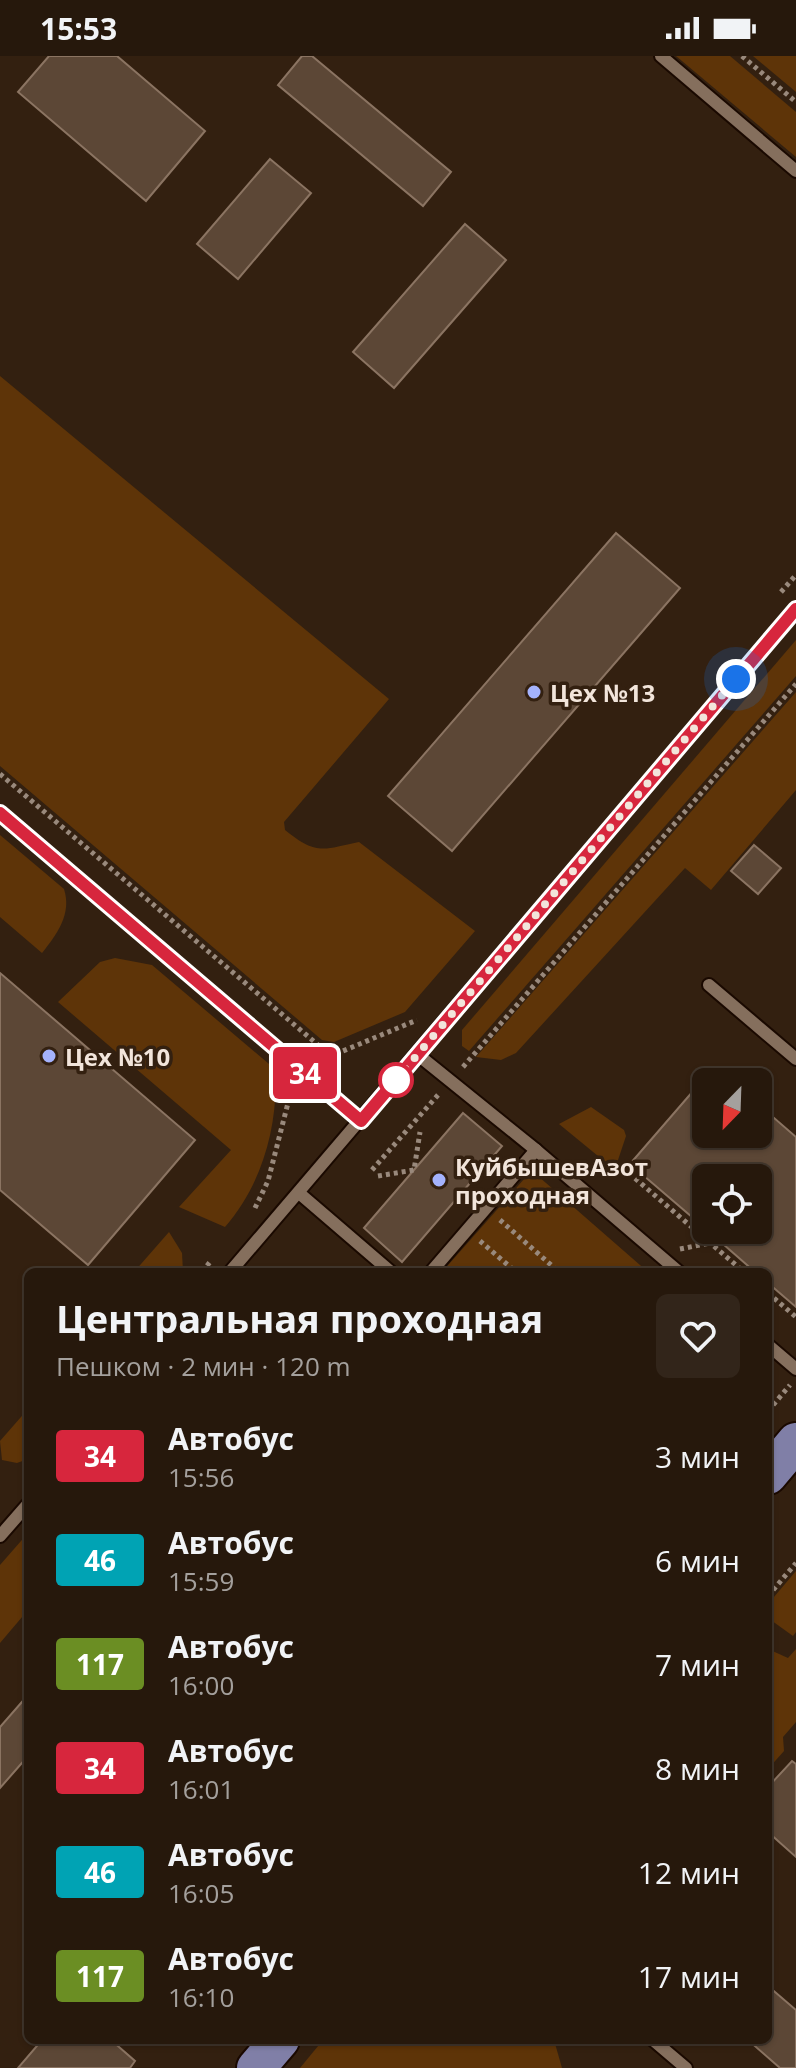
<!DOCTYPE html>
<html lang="ru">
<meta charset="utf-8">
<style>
body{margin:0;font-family:"Open Sans",sans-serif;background:#32251a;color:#f1f3f6;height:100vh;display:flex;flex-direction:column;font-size:30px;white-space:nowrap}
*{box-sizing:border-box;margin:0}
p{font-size:26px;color:#a4a09d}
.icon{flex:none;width:44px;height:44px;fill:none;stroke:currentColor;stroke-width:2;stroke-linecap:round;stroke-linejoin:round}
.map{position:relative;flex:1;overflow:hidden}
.details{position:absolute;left:24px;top:1212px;width:748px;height:776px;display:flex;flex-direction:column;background:#26180c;border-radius:12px;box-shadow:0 2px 6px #0004,0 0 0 2px #42372d}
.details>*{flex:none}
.badge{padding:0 16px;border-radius:6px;font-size:28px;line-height:52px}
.needle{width:52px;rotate:203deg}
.controls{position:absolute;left:692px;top:1012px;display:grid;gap:16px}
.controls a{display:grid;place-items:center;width:80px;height:80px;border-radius:12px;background:#26180c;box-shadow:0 2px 6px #0004,0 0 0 2px #42372d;font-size:40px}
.you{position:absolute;width:40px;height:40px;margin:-20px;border:6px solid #fff;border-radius:50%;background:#1a73e8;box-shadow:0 0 0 12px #1a73e833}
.map>.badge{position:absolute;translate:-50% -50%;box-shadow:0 0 0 4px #fff}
.round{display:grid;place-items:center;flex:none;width:84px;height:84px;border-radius:12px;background:#32251a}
.overview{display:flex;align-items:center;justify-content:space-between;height:136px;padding:0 32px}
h1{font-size:38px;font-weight:700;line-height:60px}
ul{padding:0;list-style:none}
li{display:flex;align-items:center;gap:24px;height:104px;padding:0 32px}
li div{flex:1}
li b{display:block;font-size:30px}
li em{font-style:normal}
li .badge{min-width:88px;font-weight:700;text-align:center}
.status{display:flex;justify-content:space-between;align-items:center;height:56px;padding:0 40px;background:#26180c;direction:ltr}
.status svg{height:22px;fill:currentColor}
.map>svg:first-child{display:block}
.green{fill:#5e3408}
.building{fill:#5c4736;stroke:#8b7462;stroke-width:2}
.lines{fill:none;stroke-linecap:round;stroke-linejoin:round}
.lane-casing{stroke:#1a0900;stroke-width:16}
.primary-casing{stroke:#1a0900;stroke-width:42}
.path{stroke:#99897c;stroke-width:5;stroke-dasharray:4 4;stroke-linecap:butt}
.lane{stroke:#856f5d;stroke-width:12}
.primary{stroke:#807fa7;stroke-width:38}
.line-casing{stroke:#fff;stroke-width:18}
.line{stroke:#d7263d;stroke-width:12}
.walk{stroke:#f2e5db;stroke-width:8;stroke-dasharray:0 14.4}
.poi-dot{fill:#a4b2fc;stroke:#332010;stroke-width:3}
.stop-dot{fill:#fff;stroke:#d7263d;stroke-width:4}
.labels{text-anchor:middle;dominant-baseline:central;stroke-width:7;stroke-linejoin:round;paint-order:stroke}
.poi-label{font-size:24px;font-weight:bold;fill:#f2e5db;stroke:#332010;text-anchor:start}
</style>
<div class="status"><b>15:53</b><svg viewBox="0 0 49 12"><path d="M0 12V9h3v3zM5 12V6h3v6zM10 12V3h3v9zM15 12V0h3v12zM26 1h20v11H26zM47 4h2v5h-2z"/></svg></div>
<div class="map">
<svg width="796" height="2012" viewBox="0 0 796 2012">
<rect width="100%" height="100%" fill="#332010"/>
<g class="green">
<polygon points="676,0 730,0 796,56 796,101"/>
<polygon points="753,0 796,0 796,36"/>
<path d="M0,320l389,323 -105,123 1,8c31,25 37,20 74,12l116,89 -70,81 -71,30 -12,-2 -322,-274z"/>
<polygon points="796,584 796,620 469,995 462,990 462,974"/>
<polygon points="796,636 796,734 711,834 685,812 516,997 501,1004 476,1001"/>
<path d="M0,779l64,54c8,25 -7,45 -22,64l-42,-36z"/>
<path d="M115,902l37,7 123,104c4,55 -13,116 -50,158l-46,-20 52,-57 -173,-148 42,-40z"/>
<polygon points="591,1051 624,1074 626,1080 617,1107 609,1109 559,1068"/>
<polygon points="532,1114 538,1120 648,1216 442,1216"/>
<polygon points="169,1176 182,1197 183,1216 134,1216"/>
<polygon points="28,1353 28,1403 17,1407 2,1404 0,1385"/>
<polygon points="28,1477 28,1554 0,1587 0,1509"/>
<polygon points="796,1515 796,1576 793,1580 768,1562 768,1548"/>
<polygon points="768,1593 788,1602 796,1593 796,1666 783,1681 784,1695 768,1713"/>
<polygon points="323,1984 554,1984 562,2012 300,2012"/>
</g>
<g class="building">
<polygon points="49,0 117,0 205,75 146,145 18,36"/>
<polygon points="302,0 312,0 451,116 423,150 278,29"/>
<polygon points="270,103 311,137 238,223 197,188"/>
<polygon points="465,168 506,204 394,332 353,296"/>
<polygon points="616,477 680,532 452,795 388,740"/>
<polygon points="754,789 781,812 758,838 731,815"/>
<polygon points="0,917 195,1084 88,1209 0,1134"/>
<polygon points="707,1019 715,1026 706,1026 706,1078 758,1078 758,1048 796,1081 796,1251 768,1227 768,1216 755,1216 707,1174 758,1174 758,1122 706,1122 706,1173 630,1108"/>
<polygon points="463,1057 502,1090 402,1206 364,1172"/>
<polygon points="28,1639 28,1700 0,1732 0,1671"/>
<polygon points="792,1705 796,1708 796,1801 768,1776 768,1731"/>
<polygon points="768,1930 796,1954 796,2012 780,2012 748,1984 768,1984"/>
<polygon points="42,1984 111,1984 135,2005 130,2012 18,2012"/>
</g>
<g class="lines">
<defs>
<g id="lane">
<polyline points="661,0 796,115"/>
<polyline points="0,757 361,1065"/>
<polyline points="709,929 796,1003"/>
<polyline points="417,998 536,1094"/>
<polyline points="299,1137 391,1216"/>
<polyline points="230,1216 796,553"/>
<polyline points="431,1216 536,1094 679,1216"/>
<polyline points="768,1289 796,1313"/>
<polyline points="0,1480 28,1448"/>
<polyline points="653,1984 686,2012"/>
</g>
<g id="primary">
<polyline points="768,1419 796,1386"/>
<polyline points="256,2012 280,1984"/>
</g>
</defs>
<use href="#lane" class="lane-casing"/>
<use href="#primary" class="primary-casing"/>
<g class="path">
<polyline points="742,0 796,46"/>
<polyline points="781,536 796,519"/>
<polyline points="0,718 331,1000 417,964"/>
<polyline points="463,1011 796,628"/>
<polyline points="623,1112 744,1216"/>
<polyline points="372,1114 438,1039"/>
<polyline points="378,1120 414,1114 420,1076"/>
<polyline points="255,1152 268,1125 289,1043"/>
<polyline points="500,1164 559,1216"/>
<polyline points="480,1185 516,1216"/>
<polyline points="680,1193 710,1187 716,1182"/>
<polyline points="202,1216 210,1206"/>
<polyline points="768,1237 796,1261"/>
<polyline points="768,1355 790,1329"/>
<polyline points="768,1540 796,1507"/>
</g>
<use href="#lane" class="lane"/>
<use href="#primary" class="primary"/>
</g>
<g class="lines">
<defs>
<polyline id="line" points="0,757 361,1065 796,553"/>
</defs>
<use href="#line" class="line-casing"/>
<use href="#line" class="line"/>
<polyline class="walk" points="396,1024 736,623"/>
</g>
<g class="poi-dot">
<circle cx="534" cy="636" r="8"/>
<circle cx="49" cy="1000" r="8"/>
<circle cx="439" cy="1124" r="8"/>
</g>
<circle class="stop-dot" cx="396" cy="1024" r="16"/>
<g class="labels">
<g class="poi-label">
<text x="550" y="636">Цех №13</text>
<text x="65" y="1000">Цех №10</text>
<text x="455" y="1110">КуйбышевАзот<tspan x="455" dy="28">проходная</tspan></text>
</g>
</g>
</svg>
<div class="controls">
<a><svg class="needle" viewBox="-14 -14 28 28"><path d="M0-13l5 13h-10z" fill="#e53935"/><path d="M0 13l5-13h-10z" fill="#a4a09d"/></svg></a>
<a><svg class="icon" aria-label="locate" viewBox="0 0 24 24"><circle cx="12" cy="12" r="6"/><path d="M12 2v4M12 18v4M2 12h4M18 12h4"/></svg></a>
</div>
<div class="you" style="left:736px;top:623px"></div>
<b class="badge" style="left:305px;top:1017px;background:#d7263d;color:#fff">34</b>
<section class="details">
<div class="overview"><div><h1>Центральная проходная</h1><p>Пешком · 2 мин · 120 m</p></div><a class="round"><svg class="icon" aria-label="heart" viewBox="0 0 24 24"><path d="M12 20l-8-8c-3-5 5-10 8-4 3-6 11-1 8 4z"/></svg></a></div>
<ul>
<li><span class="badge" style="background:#d7263d;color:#fff">34</span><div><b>Автобус</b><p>15:56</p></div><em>3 мин</em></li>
<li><span class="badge" style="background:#00a3b4;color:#fff">46</span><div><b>Автобус</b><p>15:59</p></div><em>6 мин</em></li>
<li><span class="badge" style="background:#6b8e23;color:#fff">117</span><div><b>Автобус</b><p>16:00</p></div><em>7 мин</em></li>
<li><span class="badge" style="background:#d7263d;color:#fff">34</span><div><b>Автобус</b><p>16:01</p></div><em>8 мин</em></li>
<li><span class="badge" style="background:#00a3b4;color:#fff">46</span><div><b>Автобус</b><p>16:05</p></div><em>12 мин</em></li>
<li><span class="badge" style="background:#6b8e23;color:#fff">117</span><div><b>Автобус</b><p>16:10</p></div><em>17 мин</em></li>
</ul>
</section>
</div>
